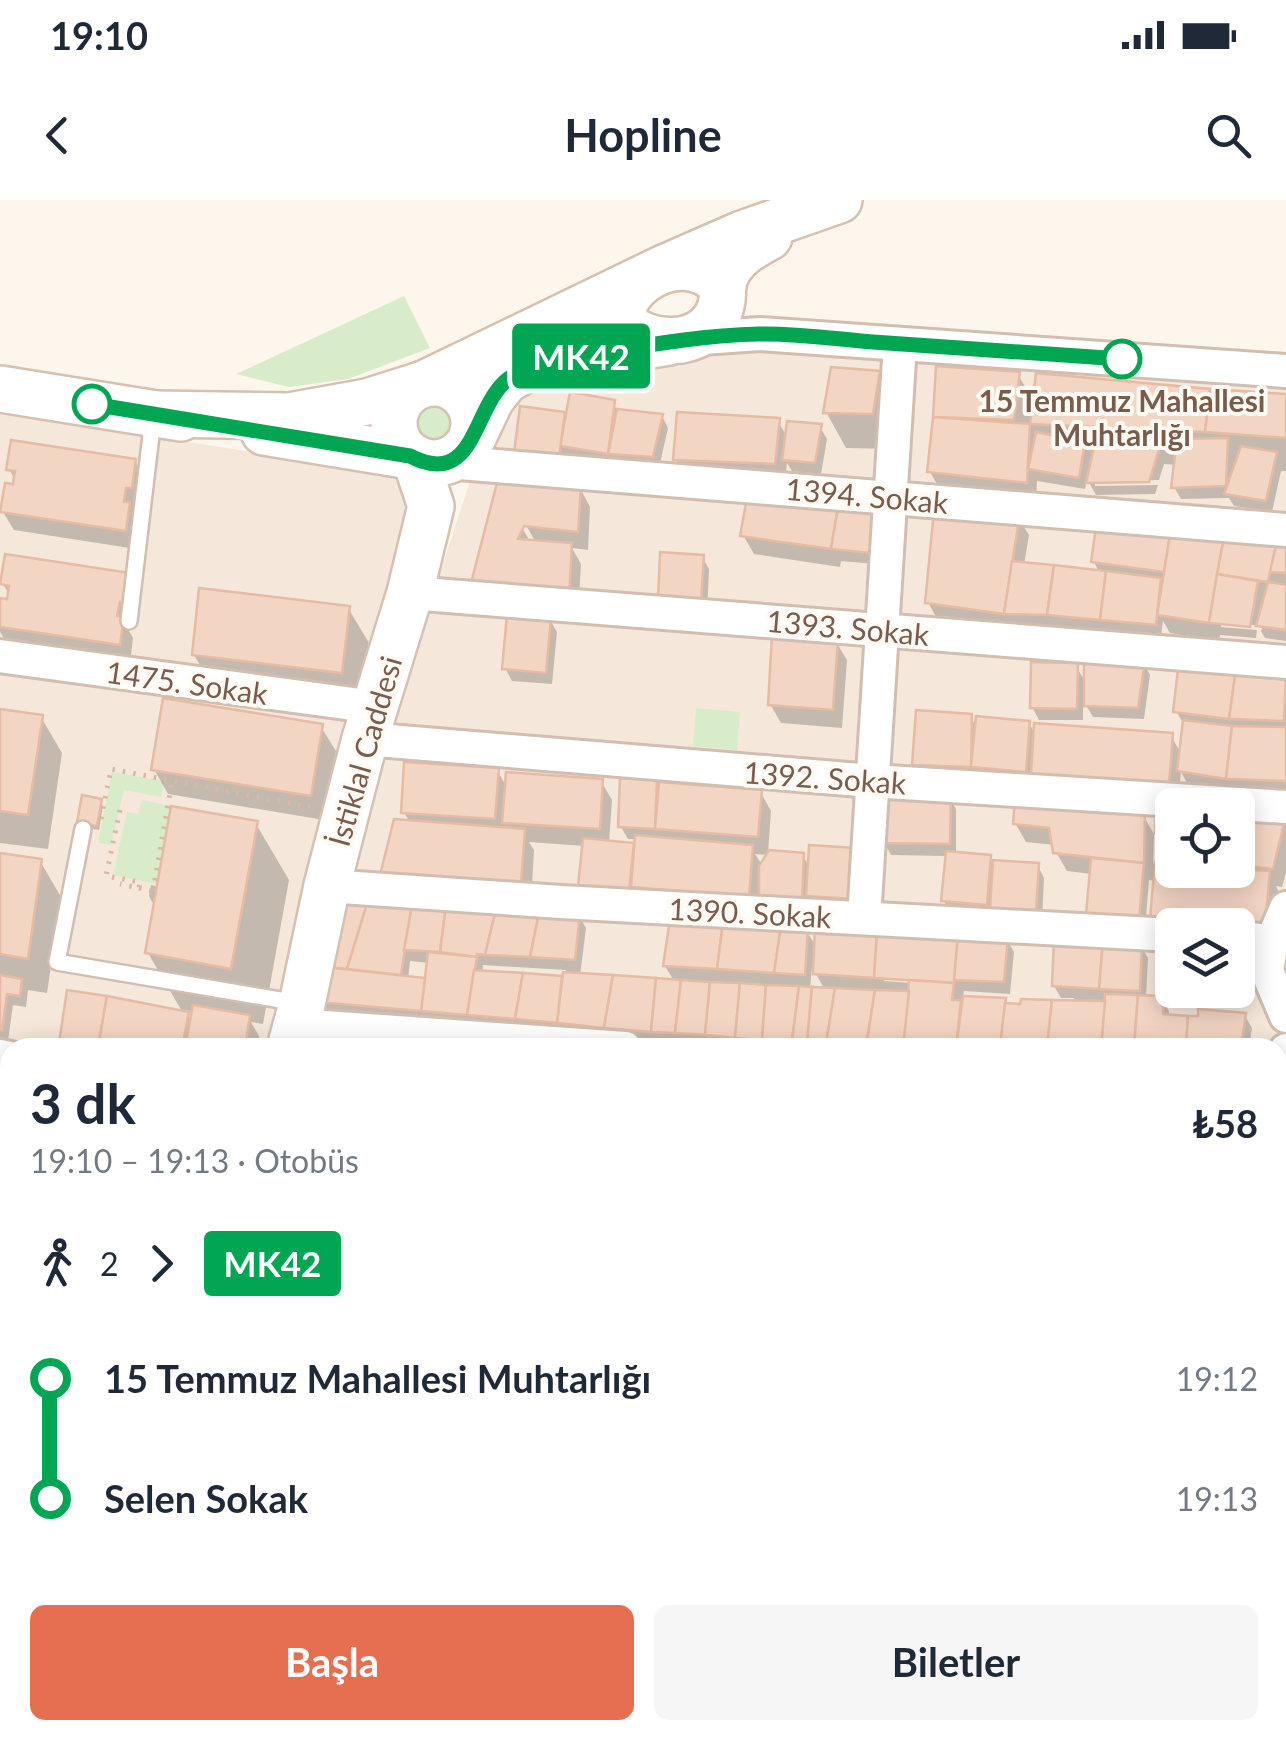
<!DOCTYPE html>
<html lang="tr">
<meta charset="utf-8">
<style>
body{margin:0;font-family:Lato,sans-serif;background:#f6f6f7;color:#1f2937;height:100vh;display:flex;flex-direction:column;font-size:38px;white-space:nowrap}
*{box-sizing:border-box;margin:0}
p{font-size:32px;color:#747a83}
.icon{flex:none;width:55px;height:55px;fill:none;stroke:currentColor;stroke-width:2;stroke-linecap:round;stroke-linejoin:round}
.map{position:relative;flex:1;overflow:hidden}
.drawer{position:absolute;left:0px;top:838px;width:1288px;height:702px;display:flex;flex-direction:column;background:#fff;border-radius:30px 30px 0 0;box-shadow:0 5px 25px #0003}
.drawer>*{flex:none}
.badge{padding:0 20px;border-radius:8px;font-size:35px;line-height:65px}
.fabs{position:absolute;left:1155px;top:588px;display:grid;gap:20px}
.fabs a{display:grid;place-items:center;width:100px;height:100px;border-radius:15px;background:#fff;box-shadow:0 5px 25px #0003;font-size:50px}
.map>.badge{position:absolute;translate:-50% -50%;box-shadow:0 0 0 5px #fff}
.legs{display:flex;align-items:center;gap:15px;height:110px;padding:0 30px;font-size:32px}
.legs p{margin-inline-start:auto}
.headline{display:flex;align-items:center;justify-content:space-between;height:170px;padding:0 30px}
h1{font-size:55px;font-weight:700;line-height:75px}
.action{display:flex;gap:20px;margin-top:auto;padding:20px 30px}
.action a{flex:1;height:115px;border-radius:15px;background:#e76f51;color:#fff;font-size:40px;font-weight:700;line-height:115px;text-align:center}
.action a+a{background:#f6f6f7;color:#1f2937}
ul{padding:0 30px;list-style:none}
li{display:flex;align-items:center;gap:35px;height:120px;font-size:38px}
li i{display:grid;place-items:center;width:15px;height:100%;margin:0 12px;background:currentColor}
li i::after{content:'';width:25px;height:25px;margin:-12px;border:8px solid;border-radius:50%;background:#fff}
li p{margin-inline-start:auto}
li:first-child i{background:linear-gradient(#0000 50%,currentColor 0)}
li:last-child i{background:linear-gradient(currentColor 50%,#0000 0)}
.status{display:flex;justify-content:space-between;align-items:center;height:70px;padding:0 50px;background:#fff;direction:ltr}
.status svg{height:28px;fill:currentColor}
header{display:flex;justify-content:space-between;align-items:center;height:130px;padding:0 30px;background:#fff;font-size:45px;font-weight:700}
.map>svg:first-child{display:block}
.residential{fill:#f5e8da;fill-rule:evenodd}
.education{fill:#f3e8fa}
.green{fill:#d8ecc9}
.shadow{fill:#0003;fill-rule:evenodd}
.building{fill:#f3d5c3;stroke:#e6bba3;stroke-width:2.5}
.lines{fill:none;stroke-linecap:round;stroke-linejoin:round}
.lane-casing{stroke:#d1beb0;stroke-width:20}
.street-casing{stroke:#d1beb0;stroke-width:38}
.secondary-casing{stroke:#d6c0b0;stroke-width:50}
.path{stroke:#d9b8a5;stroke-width:5;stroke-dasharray:2.5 8;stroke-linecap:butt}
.lane{stroke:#fff;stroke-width:15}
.street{stroke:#fff;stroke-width:32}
.secondary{stroke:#fff;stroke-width:45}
.line-1-casing{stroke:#fff;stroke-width:22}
.line-1{stroke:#00a651;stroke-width:15}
.stop-1-dot{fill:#fff;stroke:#00a651;stroke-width:5}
.labels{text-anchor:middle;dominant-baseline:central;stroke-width:8;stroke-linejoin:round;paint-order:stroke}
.stop-label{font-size:30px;font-weight:bold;fill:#7a5c4d;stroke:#fffaf3}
.street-label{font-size:30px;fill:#7a5c4d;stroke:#fffaf3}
</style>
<div class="status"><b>19:10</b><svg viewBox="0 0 49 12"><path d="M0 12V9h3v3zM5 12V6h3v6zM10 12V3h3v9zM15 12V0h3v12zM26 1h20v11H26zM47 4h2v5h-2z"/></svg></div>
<header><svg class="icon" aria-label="back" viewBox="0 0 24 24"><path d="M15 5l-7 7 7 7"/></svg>Hopline<svg class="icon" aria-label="search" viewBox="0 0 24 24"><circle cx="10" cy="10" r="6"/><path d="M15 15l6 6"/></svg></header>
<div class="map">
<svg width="1286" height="1538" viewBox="0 0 1286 1538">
<rect width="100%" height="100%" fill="#fdf6ec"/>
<g class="residential">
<path d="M762,152l524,36v997l-8,-1v-336h-967l99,-383 77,-236 38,-46 65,-16zM1172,605h66v65h-66zM1172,725h66v65h-66z"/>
<polygon points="0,213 416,277 277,814 266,847 10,848 10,1530 27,1538 0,1538"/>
<polygon points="98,1530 573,1530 609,1538 95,1538"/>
</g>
<g class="education">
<polygon points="1278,1184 1286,1185 1286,1461 1278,1469"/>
<polygon points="913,1530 1228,1530 1223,1538 911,1538"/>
</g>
<g class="green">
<polygon points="404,96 430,148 348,179 289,187 236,174"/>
<circle cx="434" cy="223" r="25"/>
<polygon points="696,508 740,512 737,550 693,546"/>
<polygon points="112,572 164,581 161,597 124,590 111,645 98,643"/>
<polygon points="142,600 171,606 157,684 113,675 127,612 138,614"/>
</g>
<g class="shadow">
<polygon points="939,168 1018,175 1035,203 1286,196 1286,271 1281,271 1272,312 1234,306 1229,298 1181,299 1174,287 1177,265 1164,264 1159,280 1095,281 1095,286 1158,285 1155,294 1096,295 1087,279 1085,289 1037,281 1036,301 941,291 930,272"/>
<polygon points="879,174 899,209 892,249 846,248 826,212"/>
<polygon points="613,203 618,212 662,216 668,228 659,268 564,269 522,209 568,215"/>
<polygon points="778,221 787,237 820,227 827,239 821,274 792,271 787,263 785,282 687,278 676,260"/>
<polygon points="135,261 145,280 136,349 14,330 3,312 16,282 9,269"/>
<path d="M500,282l80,6 10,19 -2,43 -16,-2 9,16 -3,52 -95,-11zM520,314l16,29h-5l-16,-27z"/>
<polygon points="888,307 886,365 841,361 840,367 754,354 743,335"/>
<polygon points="1018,317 1029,335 1024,365 1100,374 1094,362 1286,344 1286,384 1284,384 1283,387 1286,388 1286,441 1265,438 1261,431 1263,426 1221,422 1221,427 1257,430 1256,438 1220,435 1219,441 1170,433 1163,421 1161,436 1055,426 938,421 928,402"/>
<polygon points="702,357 709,369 707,414 660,400"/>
<polygon points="128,375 128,429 133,438 130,463 8,445 0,432 0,404 9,402 10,396 3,384"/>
<polygon points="348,408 369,443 361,508 215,490 194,455"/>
<polygon points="550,420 557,432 552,484 512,481 505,468"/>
<polygon points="836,442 847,460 842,528 781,523 770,504"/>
<polygon points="1143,463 1150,475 1144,519 1093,517 1083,500 1083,520 1039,520 1032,507 1076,466 1086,483"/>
<polygon points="1286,476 1286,599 1239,597 1231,584 1231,590 1187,583 1181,572 1178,602 1031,583 922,576 915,564 970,516 977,528 1029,523 1036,536 1171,536 1182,555 1185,524 1183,523 1176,511"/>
<polygon points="0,511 41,517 62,553 48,649 0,643"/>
<polygon points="321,527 336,551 324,620 168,594 154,569"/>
<path d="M497,570l10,18 94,-7 11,19 -3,43 27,3 1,-7h-9l-7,-12 35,-45 5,9 100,2 10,18 -3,42 35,2 7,14 2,-21 47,62 -43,-3 -7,-12 -1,20 -220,-18 -7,-12 4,-39 -56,-4 5,8 -3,52 -121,-79 -6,-11zM755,654l14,1 -7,10z"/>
<polygon points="949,597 956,609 956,655 989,657 992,663 1038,666 1044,678 1042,723 951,713 944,701 948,656 891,655 884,642"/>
<polygon points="100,601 103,606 99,630 83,627"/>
<polygon points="1172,611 1172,652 1168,652 1157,633"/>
<polygon points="1143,615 1154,634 1153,664 1172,666 1172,670 1238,670 1238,617 1284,621 1286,625 1286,673 1282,687 1276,686 1279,692 1275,746 1238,725 1172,725 1156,681 1149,680 1145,730 1092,674 1067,671 1056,652 1055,645 1026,642 1015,623"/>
<path d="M256,624l33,56 -26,144 -12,-2 8,14 -1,12h-194l-3,-5 122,-30 -35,-60 9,-50 -5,-1 -3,-6 2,-11 8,2zM185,810l9,2 -2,10z"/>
<polygon points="0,655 40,661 61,697 47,793 28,790 26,807 13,805 8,841 0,839"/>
<path d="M342,706l237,10 7,12 -6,48 94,5 -9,-15 141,-36 11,18 190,-8 7,12 -4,42 -46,-3 -1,7 41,2 3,5 66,-2 1,-5h-13l-7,-12 87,-40 7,12 -2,40 16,1 7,12v6l76,-1 7,12 -3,20h-526l-396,-35 -7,-12zM410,761l20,2 -3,18 -19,-2zM483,765l83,5 -2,9 -82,-6zM812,767l13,23 -15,-1zM884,776l28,2v5l-28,-2z"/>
<polygon points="316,840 442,848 314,848"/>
<polygon points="0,869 10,871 10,1000 0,998"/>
<polygon points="0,1021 10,1023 10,1147 0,1146"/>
<polygon points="1278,1225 1286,1231 1286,1353 1278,1364"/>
<polygon points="0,1338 10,1341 10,1474 0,1471"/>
<polygon points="101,1530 217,1530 215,1538 99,1538"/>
<polygon points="1078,1530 1186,1530 1190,1536 1188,1538 1088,1538"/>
</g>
<g class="building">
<polygon points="936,166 1020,172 1014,220 933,217"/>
<polygon points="831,167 880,171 873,214 823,213"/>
<polygon points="1036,173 1210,189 1205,232 1030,224"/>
<polygon points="1210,189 1286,194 1286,238 1205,232"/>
<polygon points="570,192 615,200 608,254 560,246"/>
<polygon points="520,206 565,212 559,258 514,253"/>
<polygon points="617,209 663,214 653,257 608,254"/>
<polygon points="677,212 780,218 775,264 673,260"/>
<polygon points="933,217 1030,224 1027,283 927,272"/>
<polygon points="787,221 822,224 815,263 782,260"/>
<polygon points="1036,232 1085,242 1079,278 1028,269"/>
<polygon points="1097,233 1163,236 1149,282 1086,283"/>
<polygon points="1228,238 1226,286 1171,288 1177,239"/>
<polygon points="11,240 136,259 132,288 126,288 124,302 130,302 126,331 0,312 5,283 13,284 15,271 6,270"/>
<polygon points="1241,246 1277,252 1266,301 1224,294"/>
<polygon points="498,279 581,286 578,332 524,326 518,339 572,343 569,399 470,387"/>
<polygon points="748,292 839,301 831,349 740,336"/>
<polygon points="935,300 1020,314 1004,414 925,403"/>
<polygon points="839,301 890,305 880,354 831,349"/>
<polygon points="1097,320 1171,329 1164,372 1091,362"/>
<polygon points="1171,329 1224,337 1209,423 1157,415"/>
<polygon points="1224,337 1277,341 1268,382 1217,374"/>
<polygon points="1277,341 1286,341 1286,373 1270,372"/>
<polygon points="660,352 704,355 701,403 658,400"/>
<polygon points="5,354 130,373 126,403 120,402 117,416 124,417 120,445 0,427 0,398 7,399 9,386 0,384"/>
<polygon points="1012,361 1054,365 1047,415 1004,414"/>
<polygon points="1054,365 1106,371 1100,420 1047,415"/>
<polygon points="1106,371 1161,378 1156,425 1100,420"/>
<polygon points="1217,374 1258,381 1250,427 1209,423"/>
<polygon points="1268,382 1286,385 1286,430 1256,426"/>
<polygon points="199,388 350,406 342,473 192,455"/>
<polygon points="507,414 551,418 546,473 502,469"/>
<polygon points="772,435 838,439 833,510 768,505"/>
<polygon points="1084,455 1145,461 1138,508 1084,506"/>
<polygon points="1179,461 1236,469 1229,519 1173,512"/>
<polygon points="1031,462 1078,463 1077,509 1030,508"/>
<polygon points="1236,469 1286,473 1284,521 1229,519"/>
<polygon points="163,498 323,524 311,596 151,570"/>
<polygon points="0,509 43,515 28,615 0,611"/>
<polygon points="916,510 972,514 971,567 912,565"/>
<polygon points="976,516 1030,521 1026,572 971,567"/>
<polygon points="1183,520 1232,526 1226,579 1177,571"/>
<polygon points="1034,523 1173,533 1169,585 1031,575"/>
<polygon points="1232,526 1286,527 1286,581 1226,579"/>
<polygon points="404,562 499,568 495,619 401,613"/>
<polygon points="506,572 603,579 600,629 502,623"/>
<polygon points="620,578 657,580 655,629 618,627"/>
<polygon points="659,582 762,590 758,637 655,629"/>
<polygon points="882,594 951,595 950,644 882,643"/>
<polygon points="82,595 102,599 97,626 77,622"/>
<polygon points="1015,599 1145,613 1144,663 1053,653 1049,628 1013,624"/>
<polygon points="171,606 258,621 231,769 145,753"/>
<polygon points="1156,608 1172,609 1172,636 1155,633"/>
<polygon points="1238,614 1285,619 1273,669 1238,665"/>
<polygon points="394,619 525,629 521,684 380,675"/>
<polygon points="635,635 753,645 749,697 631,687"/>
<polygon points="583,638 634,643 629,691 578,686"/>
<polygon points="809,645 856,648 853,699 806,696"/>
<polygon points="769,650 804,653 802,703 759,701 759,666"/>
<polygon points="946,651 991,655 987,705 941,701"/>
<polygon points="0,653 42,659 28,759 0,754"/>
<polygon points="1091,658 1144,663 1139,719 1086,714"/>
<polygon points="993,660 1039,663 1036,711 990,709"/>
<polygon points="1155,662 1172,663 1172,670 1238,669 1270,671 1265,728 1150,719"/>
<polygon points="340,704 367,704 347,769 325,767"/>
<polygon points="367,704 412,705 401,775 347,769"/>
<polygon points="412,705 446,706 440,752 404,750"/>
<polygon points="446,706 496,709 485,755 477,754 477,757 440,752"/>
<polygon points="496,709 539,713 530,757 485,755"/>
<polygon points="539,713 580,714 575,760 530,757"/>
<polygon points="670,719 723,723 717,769 663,766"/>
<polygon points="723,723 781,726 774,773 717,769"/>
<polygon points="781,726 808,728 805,775 774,773"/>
<polygon points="815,728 877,731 874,778 813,774"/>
<polygon points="877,731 958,735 954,783 874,778"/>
<polygon points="958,735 1008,738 1004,782 954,780"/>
<polygon points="1054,738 1103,741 1099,789 1052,786"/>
<polygon points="1103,741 1142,743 1140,791 1099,789"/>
<polygon points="428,752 477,757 467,815 421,811"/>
<polygon points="325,767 425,778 421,811 317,802"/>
<polygon points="474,770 523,773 515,819 467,815"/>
<polygon points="563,772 613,775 604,828 557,823"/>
<polygon points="523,773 562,776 557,823 515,819"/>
<polygon points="0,775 22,779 20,796 7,794 2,830 0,829"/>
<polygon points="613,775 656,778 651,832 604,828"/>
<polygon points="656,778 681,780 675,833 651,832"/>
<polygon points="681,780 710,782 705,835 675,833"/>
<polygon points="909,780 954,783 952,800 961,800 956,848 903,848"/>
<polygon points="710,782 740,783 735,838 705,835"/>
<polygon points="740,783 766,785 762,840 735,838"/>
<polygon points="766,785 799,786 792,841 762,840"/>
<polygon points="799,786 812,787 807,843 792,841"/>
<polygon points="812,787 835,788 826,844 807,843"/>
<polygon points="835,788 875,790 866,847 826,844"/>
<polygon points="67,790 107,796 98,848 79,848 59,843"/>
<polygon points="875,790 909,791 903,848 866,847"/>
<polygon points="1105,794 1138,795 1134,848 1101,848"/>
<polygon points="1138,795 1163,796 1163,814 1188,816 1186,848 1134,848"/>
<polygon points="107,796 189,812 182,848 98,848"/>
<polygon points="963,796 1006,798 1000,848 956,848"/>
<polygon points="1021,799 1052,800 1047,848 1000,848 1005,803 1020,804"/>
<polygon points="1052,800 1105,801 1101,848 1047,848"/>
<polygon points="193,805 250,815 245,848 185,848"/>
<polygon points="1198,809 1246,813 1241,848 1186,848 1188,816 1198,816"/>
<polygon points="0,866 10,868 10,950 4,983 0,983"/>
<polygon points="0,1019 10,1020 10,1076 0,1074"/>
<polygon points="0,1081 10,1082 10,1137 0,1135"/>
<polygon points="1278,1222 1286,1228 1286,1321 1278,1332"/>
<polygon points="0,1336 10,1338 10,1381 0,1379"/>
<polygon points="0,1385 10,1388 10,1460 0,1457"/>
<polygon points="0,1504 10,1507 10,1530 33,1530 31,1538 11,1538 0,1535"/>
<polygon points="98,1530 203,1530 201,1538 96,1538"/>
<polygon points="293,1530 324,1530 364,1538 292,1538"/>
<polygon points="1088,1530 1169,1530 1163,1538 1099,1538"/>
</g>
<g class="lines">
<defs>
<g id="lane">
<polyline points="129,421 153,218"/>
<polyline points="83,629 57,762 298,803"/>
</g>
<g id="street">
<polyline points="687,139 760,134 1286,171"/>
<polyline points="447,262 1286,330"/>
<polyline points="410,393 1286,462"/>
<polyline points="0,456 375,507"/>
<polyline points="365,539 872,581 1286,607"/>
<polyline points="327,686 561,702 1172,735"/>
<polyline points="1286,708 1272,741 1267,771 1286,816"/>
<polyline points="864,718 900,144"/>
<polyline points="1238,738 1272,741"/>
<polyline points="296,825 625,848"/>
<polyline points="0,856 10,858"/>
<polyline points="1278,907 1286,850"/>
<polyline points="0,1003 10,1005"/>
<polyline points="1278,1030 1286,1032"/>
<polyline points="0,1154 10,1156"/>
<polyline points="0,1286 10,1288"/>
<polyline points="0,1478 10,1480"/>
<polyline points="474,1530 514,1538"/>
<polyline points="892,1538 894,1530"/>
</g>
<g id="secondary">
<path d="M723,87c-47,-57 -140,25 -80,48 11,5 27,6 38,5 22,-4 38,-18 41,-40 1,-8 0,-16 3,-23 8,-21 26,-30 44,-40"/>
<circle cx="434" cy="223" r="40"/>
<polyline points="0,189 181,218"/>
<polyline points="154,214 289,216 367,202 424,184 662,69 742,34 839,0"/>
<polyline points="264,232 410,256"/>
<polyline points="473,237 491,199 506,180 535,164 669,142"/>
<polyline points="290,848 302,804 327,686 365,539 410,393 431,306 415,258"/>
<polyline points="1278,1507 1286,1497"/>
<polyline points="45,1538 47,1530"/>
</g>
</defs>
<use href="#lane" class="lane-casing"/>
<use href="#street" class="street-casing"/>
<use href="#secondary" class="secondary-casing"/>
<g class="path">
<polyline points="120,610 106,676 140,682 139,688 120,684"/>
<polyline points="101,619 111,569 310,607"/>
<polyline points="139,688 156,692"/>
<polyline points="153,691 172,581"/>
</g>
<use href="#lane" class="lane"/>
<use href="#street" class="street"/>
<use href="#secondary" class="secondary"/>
</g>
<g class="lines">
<defs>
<path id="line-1" d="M92,204l318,52c66,34 62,-49 98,-77 24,-19 56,-20 86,-25 54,-9 110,-19 165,-20 38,-1 76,5 114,8 83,5 166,11 249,17"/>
</defs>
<use href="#line-1" class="line-1-casing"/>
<use href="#line-1" class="line-1"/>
</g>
<g class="stop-1-dot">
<circle cx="1122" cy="159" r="18"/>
<circle cx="92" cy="204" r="18"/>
</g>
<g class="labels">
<g class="stop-label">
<text x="1122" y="200">15 Temmuz Mahallesi<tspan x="1122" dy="34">Muhtarlığı</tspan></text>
</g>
<g class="street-label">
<text transform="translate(867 295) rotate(5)">1394. Sokak</text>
<text transform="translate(848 427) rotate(5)">1393. Sokak</text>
<text transform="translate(187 482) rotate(8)">1475. Sokak</text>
<text transform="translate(364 551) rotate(-74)">İstiklal Caddesi</text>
<text transform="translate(825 577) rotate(4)">1392. Sokak</text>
<text transform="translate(750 712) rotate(3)">1390. Sokak</text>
</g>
</g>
</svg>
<div class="fabs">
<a><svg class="icon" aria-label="locate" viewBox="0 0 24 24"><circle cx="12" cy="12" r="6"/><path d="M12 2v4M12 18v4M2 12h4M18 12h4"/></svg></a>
<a><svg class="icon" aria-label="layers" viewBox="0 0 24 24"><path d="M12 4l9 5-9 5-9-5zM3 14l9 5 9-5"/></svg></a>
</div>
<b class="badge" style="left:581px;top:156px;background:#00a651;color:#fff">MK42</b>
<section class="drawer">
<div class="headline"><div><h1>3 dk</h1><p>19:10 – 19:13 · Otobüs</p></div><b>₺58</b></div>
<div class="legs"><svg class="icon" aria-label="walk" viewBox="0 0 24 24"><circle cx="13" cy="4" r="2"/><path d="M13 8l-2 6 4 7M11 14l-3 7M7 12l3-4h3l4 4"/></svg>2<svg class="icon" aria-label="forward" viewBox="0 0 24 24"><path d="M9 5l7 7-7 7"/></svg><b class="badge" style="background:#00a651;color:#fff">MK42</b></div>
<ul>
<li><i style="color:#00a651"></i><b>15 Temmuz Mahallesi Muhtarlığı</b><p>19:12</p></li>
<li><i style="color:#00a651"></i><b>Selen Sokak</b><p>19:13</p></li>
</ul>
<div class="action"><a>Başla</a><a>Biletler</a></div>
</section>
</div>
